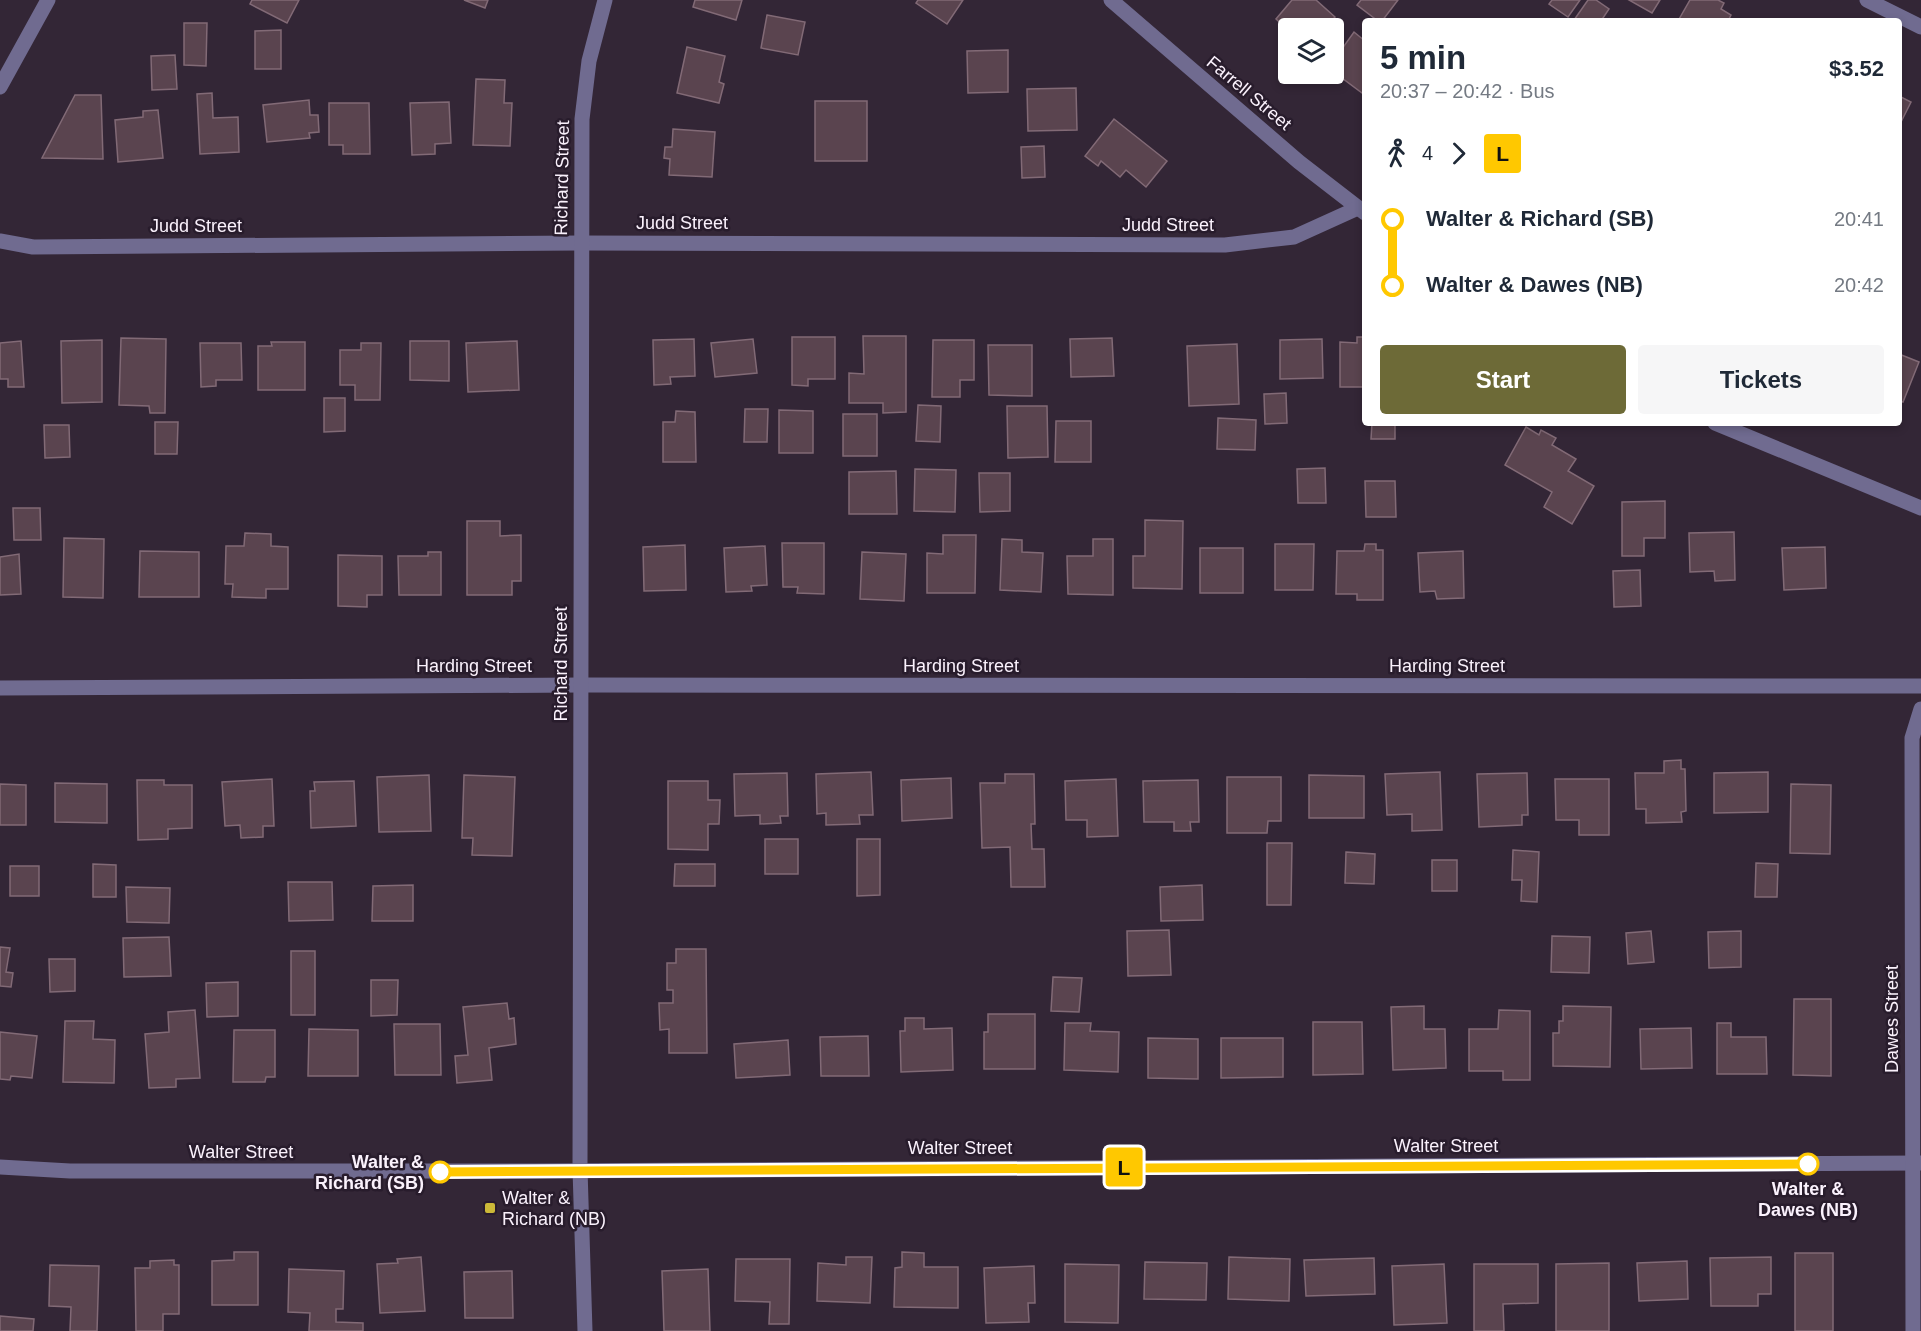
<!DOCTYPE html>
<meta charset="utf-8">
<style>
body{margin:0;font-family:Helvetica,sans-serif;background:#f6f6f7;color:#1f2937;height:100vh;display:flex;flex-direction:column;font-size:22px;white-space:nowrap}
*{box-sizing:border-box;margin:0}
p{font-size:20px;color:#747a83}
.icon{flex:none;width:33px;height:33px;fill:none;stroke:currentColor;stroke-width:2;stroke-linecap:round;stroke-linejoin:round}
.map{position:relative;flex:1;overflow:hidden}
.panel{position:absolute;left:1362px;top:18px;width:540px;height:408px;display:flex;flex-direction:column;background:#fff;border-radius:6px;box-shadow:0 3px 9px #0003}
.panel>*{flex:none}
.badge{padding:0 12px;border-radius:4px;font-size:21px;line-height:39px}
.buttons{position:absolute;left:1278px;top:18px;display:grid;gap:12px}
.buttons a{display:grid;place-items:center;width:66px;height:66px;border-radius:6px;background:#fff;box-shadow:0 3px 9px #0003;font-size:30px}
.map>.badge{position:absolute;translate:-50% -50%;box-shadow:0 0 0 3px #fff}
.legs{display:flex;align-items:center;gap:9px;height:66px;padding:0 18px;font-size:20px}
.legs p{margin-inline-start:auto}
.overview{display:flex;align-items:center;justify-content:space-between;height:102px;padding:0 18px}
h1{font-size:33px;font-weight:700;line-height:45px}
.button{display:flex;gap:12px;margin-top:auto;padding:12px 18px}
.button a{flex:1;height:69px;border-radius:6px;background:#6d6a37;color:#fff;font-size:24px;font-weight:700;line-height:69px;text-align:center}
.button a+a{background:#f6f6f7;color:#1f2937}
ul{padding:0 18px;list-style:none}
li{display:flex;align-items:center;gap:21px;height:66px;font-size:22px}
li i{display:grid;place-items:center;width:9px;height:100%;margin:0 8px;background:currentColor}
li i::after{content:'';width:15px;height:15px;margin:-8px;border:4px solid;border-radius:50%;background:#fff}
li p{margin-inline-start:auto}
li:first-child i{background:linear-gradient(#0000 50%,currentColor 0)}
li:last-child i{background:linear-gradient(currentColor 50%,#0000 0)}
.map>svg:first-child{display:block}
.building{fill:#5a444f;stroke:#826a76;stroke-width:1.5}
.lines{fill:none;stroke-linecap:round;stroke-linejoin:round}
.minor{stroke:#706b90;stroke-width:15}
.line-1-casing{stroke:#fff;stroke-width:14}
.line-1{stroke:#ffc800;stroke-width:9}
.stop-1-dot{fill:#fff;stroke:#ffc800;stroke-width:3}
.poi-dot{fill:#ccb938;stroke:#281c2c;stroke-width:2}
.labels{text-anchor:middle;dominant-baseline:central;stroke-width:5;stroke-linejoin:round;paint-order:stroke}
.street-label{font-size:18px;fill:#faf1fc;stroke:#281c2c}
.stop-label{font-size:18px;font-weight:bold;fill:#faf1fc;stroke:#281c2c;text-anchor:end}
.poi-label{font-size:18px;fill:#faf1fc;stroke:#281c2c;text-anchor:start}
</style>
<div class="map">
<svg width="1921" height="1331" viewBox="0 0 1921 1331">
<rect width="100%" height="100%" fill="#332636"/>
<g class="building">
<polygon points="252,0 299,0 287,23 250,4"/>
<polygon points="464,0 488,0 485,8"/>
<polygon points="695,0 742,0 736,20 693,7"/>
<polygon points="918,0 963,0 947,24 916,3"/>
<polygon points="1292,0 1316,0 1335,17 1325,28 1288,30 1276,19"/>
<polygon points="1361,0 1398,0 1382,21 1378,21 1357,5"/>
<polygon points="1552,0 1580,0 1568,17 1549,4"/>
<polygon points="1588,0 1596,0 1609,9 1601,21 1574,20"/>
<polygon points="1629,0 1660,0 1652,13"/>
<polygon points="1690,0 1718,0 1724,3 1721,9 1731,15 1728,21 1678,21"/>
<polygon points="767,15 805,22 798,55 761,48"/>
<polygon points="184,23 207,23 206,66 184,65"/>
<polygon points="281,30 281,69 255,69 255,31"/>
<polygon points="1354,32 1365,41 1365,89 1362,93 1334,72 1334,60"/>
<polygon points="687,47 725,56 719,82 724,84 719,103 677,93"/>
<polygon points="1008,50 1008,92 968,93 967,51"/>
<polygon points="175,55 177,89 152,90 151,56"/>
<polygon points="476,79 505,80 504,103 512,103 510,146 473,145"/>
<polygon points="1076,88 1077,130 1028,131 1027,89"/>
<polygon points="212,93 213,118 238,117 239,152 200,154 197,94"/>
<polygon points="75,95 101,95 103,159 42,158"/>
<polygon points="1899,96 1911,102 1899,126"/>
<polygon points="309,100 310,115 318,115 319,132 309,133 310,138 267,142 263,105"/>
<rect x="815" y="101" width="52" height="60"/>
<polygon points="449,102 451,143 435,144 435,154 412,155 410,103"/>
<polygon points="329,103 369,103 370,154 343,154 343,145 329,145"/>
<polygon points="158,110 163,158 118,162 115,120 143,117 143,111"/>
<polygon points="1114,119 1167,161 1146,187 1126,170 1120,177 1101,161 1098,166 1085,156"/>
<polygon points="673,129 715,132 712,177 669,175 670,159 664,158 665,147 672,147"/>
<polygon points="1044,146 1045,177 1022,178 1021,147"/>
<polygon points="863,336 906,336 906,412 883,413 883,403 849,403 849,373 864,374"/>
<polygon points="792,337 835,337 835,379 808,379 808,386 792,385"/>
<polygon points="1357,337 1365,337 1365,387 1340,387 1340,342 1357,343"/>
<polygon points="121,338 166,339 165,413 150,413 149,406 119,405"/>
<polygon points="1112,338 1114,376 1071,377 1070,339"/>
<polygon points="694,339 695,376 670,377 671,384 654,385 653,340"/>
<polygon points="753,339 757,373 715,377 711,343"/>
<polygon points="1322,339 1323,378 1280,379 1280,340"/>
<polygon points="102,340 102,402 62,403 61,341"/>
<polygon points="933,340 974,340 974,380 960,380 960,397 932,397"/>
<polygon points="21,341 24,387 8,387 8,379 0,379 0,343"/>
<polygon points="410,341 449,341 449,381 410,380"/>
<polygon points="517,341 519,390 468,392 466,343"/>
<polygon points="271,342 305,342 305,390 258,390 258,346 272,346"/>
<polygon points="200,343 241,343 242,380 216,380 216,386 201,387"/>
<polygon points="361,343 381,343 380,400 355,400 355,385 340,385 340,350 361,350"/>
<polygon points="1237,344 1239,404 1189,406 1187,346"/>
<polygon points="988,345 1032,345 1032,396 989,395"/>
<polygon points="1899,354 1919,362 1903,402 1899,401"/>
<polygon points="1286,393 1287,423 1265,424 1264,394"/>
<polygon points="324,398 345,398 345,431 324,432"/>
<polygon points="918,405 941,406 940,442 916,441"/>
<polygon points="1007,406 1047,406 1048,457 1008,458"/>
<polygon points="745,409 768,409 767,442 744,442"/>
<polygon points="779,410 813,411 813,453 779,453"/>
<polygon points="676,411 695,412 696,462 663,462 663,422 675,422"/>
<rect x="843" y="414" width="34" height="42"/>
<polygon points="1218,418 1256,420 1255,450 1217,449"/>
<polygon points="1056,421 1091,421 1091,462 1055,462"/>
<polygon points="155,422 178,422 177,454 155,454"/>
<polygon points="1372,423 1395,423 1395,439 1371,439"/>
<polygon points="44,425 69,425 70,457 45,458"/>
<polygon points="1526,427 1539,435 1541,430 1556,438 1552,445 1576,459 1568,471 1594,486 1572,524 1544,507 1552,492 1505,465"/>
<polygon points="1325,468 1326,503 1298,503 1297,469"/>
<polygon points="915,469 956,470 955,512 914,511"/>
<polygon points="896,471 897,514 849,514 849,472"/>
<polygon points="979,473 1010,473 1010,511 980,512"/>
<polygon points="1365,481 1395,481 1396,517 1366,517"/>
<polygon points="1665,501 1665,538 1644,538 1644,556 1622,556 1622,502"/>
<polygon points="13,508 40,508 41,540 14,540"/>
<polygon points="1145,520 1183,521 1182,589 1133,588 1133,556 1145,556"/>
<polygon points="467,521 500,521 500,536 521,535 521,581 512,581 512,595 467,595"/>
<polygon points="1734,532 1735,580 1715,581 1714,571 1690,572 1689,533"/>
<polygon points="245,533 271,534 271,546 288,547 288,589 266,589 266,598 232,597 233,584 225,584 226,546 244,546"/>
<polygon points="943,535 976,535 975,593 927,593 927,553 943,554"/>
<polygon points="64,538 104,539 103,598 63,597"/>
<polygon points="1002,539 1022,540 1022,552 1043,553 1041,592 1000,590"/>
<polygon points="1093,539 1113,539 1113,595 1068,594 1067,556 1093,556"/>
<polygon points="782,543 824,543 824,594 797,593 798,587 783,587"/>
<polygon points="1275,544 1314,544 1313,590 1275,590"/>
<polygon points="1365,544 1376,544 1376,550 1383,550 1383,600 1357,600 1357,594 1336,594 1337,551 1364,551"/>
<polygon points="685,545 686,590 644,591 643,547"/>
<polygon points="765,546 767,585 751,586 752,591 726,592 724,548"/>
<polygon points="1825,547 1826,588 1784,590 1782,548"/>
<rect x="1200" y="548" width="43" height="45"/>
<polygon points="140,551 199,552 199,597 139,597"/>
<polygon points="1463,551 1464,598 1437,599 1435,591 1420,592 1418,553"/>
<polygon points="428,552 441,552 441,595 399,595 398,556 428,556"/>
<polygon points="862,552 906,554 904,601 860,599"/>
<polygon points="19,554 21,594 0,595 0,557"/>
<polygon points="338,555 382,556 382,595 367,595 367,607 338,606"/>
<polygon points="1640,570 1641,606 1614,607 1613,571"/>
<polygon points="1681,760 1681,769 1685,769 1686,811 1681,812 1682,822 1646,823 1646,809 1636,809 1635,773 1664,773 1664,761"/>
<polygon points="871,772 873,815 859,815 860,824 826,825 826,813 817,814 816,774"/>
<polygon points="1440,772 1442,830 1412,831 1412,814 1387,815 1385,774"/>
<polygon points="1768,772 1768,812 1714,813 1714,773"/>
<polygon points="787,773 788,816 780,816 781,823 760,824 760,815 735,816 734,774"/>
<polygon points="1527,773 1528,815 1522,815 1522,825 1479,827 1477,774"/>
<polygon points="1005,774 1034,774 1035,824 1031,824 1032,849 1044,849 1045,887 1011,887 1010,847 982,848 980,783 1005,783"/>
<polygon points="429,775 431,831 379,832 377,777"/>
<polygon points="464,775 515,777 512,856 472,855 473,838 462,838"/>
<polygon points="1309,775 1364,776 1364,818 1309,818"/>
<polygon points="1227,777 1281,777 1281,821 1268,821 1267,833 1227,833"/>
<polygon points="951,778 952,818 902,821 901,780"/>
<polygon points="272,779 274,826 263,826 263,837 241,838 240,825 225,826 222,782"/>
<polygon points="1116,779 1118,836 1087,837 1087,820 1066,820 1065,781"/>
<polygon points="1555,779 1609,779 1609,835 1579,835 1579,820 1556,820"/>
<polygon points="137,780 164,780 164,785 192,785 192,828 168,829 168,839 138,840"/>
<polygon points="1198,780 1199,822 1190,822 1191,831 1174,831 1174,822 1144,822 1143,781"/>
<polygon points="354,781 356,826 311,828 310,791 315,791 314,782"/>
<polygon points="668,781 708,781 708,800 720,800 719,824 708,824 708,850 668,849"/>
<polygon points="55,783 107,784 107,823 55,822"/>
<polygon points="0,784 26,785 26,825 0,825"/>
<polygon points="1791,784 1831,785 1830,854 1790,853"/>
<rect x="765" y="839" width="33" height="35"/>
<polygon points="857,839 880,839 880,895 857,896"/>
<polygon points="1267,843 1292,843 1291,905 1267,905"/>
<polygon points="1513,850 1539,852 1537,902 1521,901 1522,880 1512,880"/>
<polygon points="1346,852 1375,854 1374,884 1345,883"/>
<rect x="1432" y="860" width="25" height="31"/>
<polygon points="1756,863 1778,864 1777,897 1755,897"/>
<polygon points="93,864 116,865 116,897 93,897"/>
<polygon points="675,864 715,864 715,886 674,886"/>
<rect x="10" y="866" width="29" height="30"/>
<polygon points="288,882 332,882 333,920 289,921"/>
<polygon points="413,885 413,921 372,921 373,886"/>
<polygon points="1202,885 1203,920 1161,921 1160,887"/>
<polygon points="126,887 170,888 169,923 127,922"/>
<polygon points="1169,930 1171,975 1128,976 1127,931"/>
<polygon points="1651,931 1654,962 1628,964 1626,933"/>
<polygon points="1741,931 1741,967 1709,968 1708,932"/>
<polygon points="1552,936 1590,937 1589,973 1551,972"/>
<polygon points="169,937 171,976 124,977 123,938"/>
<polygon points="0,947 10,948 6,972 13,973 11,987 0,986"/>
<polygon points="676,949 706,949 707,1053 669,1053 669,1029 660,1030 659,1003 673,1003 673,990 667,990 667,963 676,963"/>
<rect x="291" y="951" width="24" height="64"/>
<polygon points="49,959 75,959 75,991 50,992"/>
<polygon points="1053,977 1082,978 1079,1012 1051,1011"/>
<polygon points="371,980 398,980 397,1015 371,1016"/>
<polygon points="238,982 238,1016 207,1017 206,983"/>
<polygon points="1794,999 1831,999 1831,1076 1793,1075"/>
<polygon points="507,1003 509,1019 514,1018 516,1044 489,1048 492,1080 457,1083 455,1056 468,1055 463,1007"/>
<polygon points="1424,1006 1424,1029 1445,1029 1446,1068 1393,1070 1391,1007"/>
<polygon points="1563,1006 1611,1007 1610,1067 1553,1066 1553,1033 1559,1033 1559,1021 1563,1021"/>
<polygon points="195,1010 200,1078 176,1079 176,1087 149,1088 145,1034 169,1032 168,1012"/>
<polygon points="1499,1010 1530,1011 1530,1080 1503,1080 1503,1071 1469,1071 1469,1029 1498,1029"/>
<polygon points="988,1014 1035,1014 1035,1069 984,1069 984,1032 988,1032"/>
<polygon points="905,1018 924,1018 924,1029 952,1028 953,1070 901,1072 900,1031 905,1031"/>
<polygon points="65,1021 94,1021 93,1039 115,1040 114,1083 63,1082"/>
<polygon points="1313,1022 1362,1022 1363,1074 1313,1075"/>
<polygon points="1065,1023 1091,1023 1090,1031 1119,1032 1118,1072 1064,1070"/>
<polygon points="1717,1023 1731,1023 1731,1037 1766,1037 1767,1074 1717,1074"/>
<polygon points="394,1024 440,1024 441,1075 395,1075"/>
<polygon points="1691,1028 1692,1068 1641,1069 1640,1029"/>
<polygon points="309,1029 358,1030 358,1076 308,1076"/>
<polygon points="234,1030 275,1030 275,1077 266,1077 265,1082 233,1082"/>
<polygon points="0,1032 37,1036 32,1078 11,1076 10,1080 0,1079"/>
<polygon points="868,1036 869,1076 821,1076 820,1037"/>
<polygon points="1148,1038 1198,1039 1198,1079 1148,1078"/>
<polygon points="1221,1038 1283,1038 1283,1077 1221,1078"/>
<polygon points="788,1040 790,1075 736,1078 734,1044"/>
<polygon points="234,1252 258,1252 258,1305 212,1305 212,1261 234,1260"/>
<polygon points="902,1252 924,1253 924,1267 958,1267 958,1308 894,1307 895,1268 902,1267"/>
<rect x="1795" y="1253" width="38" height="78"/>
<polygon points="421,1257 425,1311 380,1313 377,1264 398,1263 397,1259"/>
<polygon points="846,1257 872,1257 870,1303 817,1301 818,1263 846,1265"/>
<polygon points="1229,1257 1290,1259 1289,1301 1228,1299"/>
<polygon points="1771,1257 1771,1294 1758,1294 1758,1306 1711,1306 1710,1258"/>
<polygon points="1374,1258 1375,1294 1306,1296 1304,1260"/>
<polygon points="736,1259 790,1259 789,1324 769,1324 770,1302 735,1301"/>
<polygon points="174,1260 174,1265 179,1265 179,1314 163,1314 163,1331 136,1331 135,1268 150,1268 150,1261"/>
<polygon points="1687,1261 1688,1299 1639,1301 1637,1263"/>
<polygon points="1145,1262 1207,1263 1206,1300 1144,1299"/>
<polygon points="1609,1263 1609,1331 1556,1331 1556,1264"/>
<polygon points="1065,1264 1119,1265 1118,1323 1065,1322"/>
<polygon points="1444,1264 1447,1323 1394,1325 1392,1266"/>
<polygon points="1474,1264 1538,1264 1538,1303 1503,1304 1504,1331 1474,1331"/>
<polygon points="50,1265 99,1266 97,1331 70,1331 71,1307 49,1306"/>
<polygon points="1034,1266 1035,1303 1028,1303 1029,1322 986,1323 984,1268"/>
<polygon points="289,1269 344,1271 343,1309 336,1309 336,1322 363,1323 363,1331 309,1331 310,1313 288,1312"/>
<polygon points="708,1269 710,1331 664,1331 662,1271"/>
<polygon points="512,1271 513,1318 465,1318 464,1272"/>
<polygon points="0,1316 34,1319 33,1331 0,1331"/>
</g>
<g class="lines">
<g class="minor">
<polyline points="1111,0 1299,162 1365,213"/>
<polyline points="1867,0 1921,27"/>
<polyline points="0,87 48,0"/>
<polyline points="0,241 33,247 580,243 1225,245 1294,237 1358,208"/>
<polyline points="1715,423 1921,508"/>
<polyline points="0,688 581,685 1921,686"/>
<polyline points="0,1167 70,1171 535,1171 1921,1163"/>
<polyline points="585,1331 580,1169 582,119 589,61 605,0"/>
<polyline points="1913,1331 1912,738 1921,709"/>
</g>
</g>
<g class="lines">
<defs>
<polyline id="line-1" points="440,1172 1808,1164"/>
</defs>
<use href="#line-1" class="line-1-casing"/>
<use href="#line-1" class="line-1"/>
</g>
<g class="stop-1-dot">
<circle cx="1808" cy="1164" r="10"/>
<circle cx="440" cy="1172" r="10"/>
</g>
<rect class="poi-dot" x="484" y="1202" width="12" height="12" rx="3"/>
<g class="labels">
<g class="street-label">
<text transform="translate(1249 93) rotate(40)">Farrell Street</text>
<text transform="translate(562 178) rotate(-89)">Richard Street</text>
<text x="682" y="223">Judd Street</text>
<text x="1168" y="225">Judd Street</text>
<text x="196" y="226">Judd Street</text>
<text transform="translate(561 664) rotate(-90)">Richard Street</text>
<text x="474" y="666">Harding Street</text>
<text x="961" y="666">Harding Street</text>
<text x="1447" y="666">Harding Street</text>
<text transform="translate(1892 1019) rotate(-90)">Dawes Street</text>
<text x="1446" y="1146">Walter Street</text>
<text x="960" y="1148">Walter Street</text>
<text x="241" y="1152">Walter Street</text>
</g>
<g class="stop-label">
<text x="424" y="1162">Walter &amp;<tspan x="424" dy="21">Richard (SB)</tspan></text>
<text x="1808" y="1189" text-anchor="middle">Walter &amp;<tspan x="1808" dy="21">Dawes (NB)</tspan></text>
</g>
<g class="poi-label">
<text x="502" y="1198">Walter &amp;<tspan x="502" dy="21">Richard (NB)</tspan></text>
</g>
</g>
</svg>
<div class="buttons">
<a><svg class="icon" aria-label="layers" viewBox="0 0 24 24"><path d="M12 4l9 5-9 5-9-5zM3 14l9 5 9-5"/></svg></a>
</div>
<b class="badge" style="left:1124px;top:1167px;background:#ffc800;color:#111">L</b>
<section class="panel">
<div class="overview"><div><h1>5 min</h1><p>20:37 – 20:42 · Bus</p></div><b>$3.52</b></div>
<div class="legs"><svg class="icon" aria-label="walk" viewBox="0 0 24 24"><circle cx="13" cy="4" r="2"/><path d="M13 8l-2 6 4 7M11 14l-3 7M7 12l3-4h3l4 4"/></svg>4<svg class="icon" aria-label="forward" viewBox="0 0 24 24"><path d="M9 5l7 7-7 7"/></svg><b class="badge" style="background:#ffc800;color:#111">L</b></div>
<ul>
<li><i style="color:#ffc800"></i><b>Walter &amp; Richard (SB)</b><p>20:41</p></li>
<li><i style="color:#ffc800"></i><b>Walter &amp; Dawes (NB)</b><p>20:42</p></li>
</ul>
<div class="button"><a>Start</a><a>Tickets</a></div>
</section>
</div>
